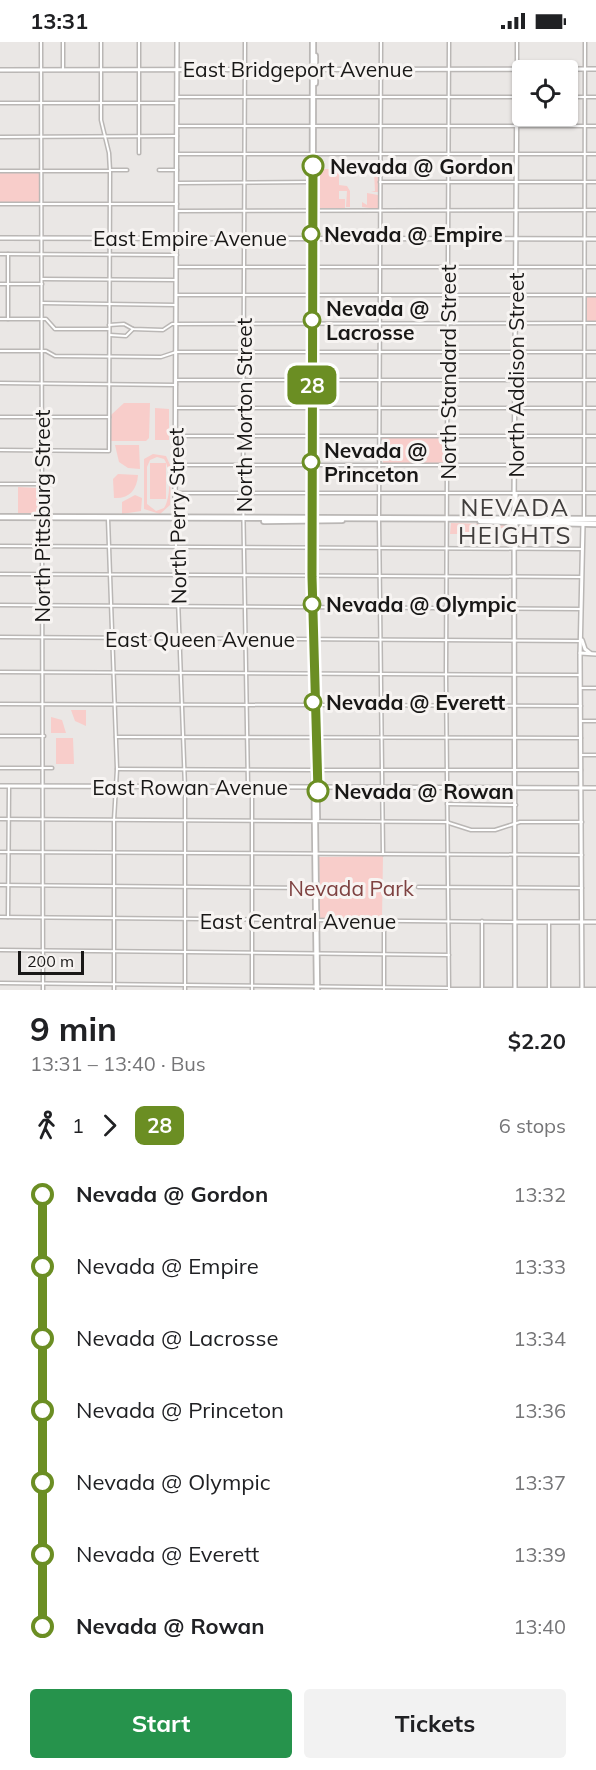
<!DOCTYPE html>
<meta charset="utf-8">
<style>
body{margin:0;font-family:Mulish,sans-serif;background:#f2f2f2;color:#202124;height:100vh;display:flex;flex-direction:column;font-size:22px;white-space:nowrap}
*{box-sizing:border-box;margin:0}
p{font-size:20px;color:#757577}
.icon{flex:none;width:33px;height:33px;fill:none;stroke:currentColor;stroke-width:2;stroke-linecap:round;stroke-linejoin:round}
.map{position:relative;height:948px;overflow:hidden}
.panel{display:flex;flex-direction:column;background:#fff;flex:1}
.panel>*{flex:none}
.badge{padding:0 12px;border-radius:9px;font-size:21px;line-height:39px}
.buttons{position:absolute;left:512px;top:18px;display:grid;gap:12px}
.buttons a{display:grid;place-items:center;width:66px;height:66px;border-radius:6px;background:#fff;box-shadow:0 2px 4px #0004;font-size:30px}
.scale{position:absolute;left:18px;bottom:15px;width:66px;box-sizing:border-box;padding-left:6px;border:3px solid #191817;border-top:0;font-size:16px;line-height:21px;white-space:nowrap;color:#191817;-webkit-text-stroke:4px #f7f4f2;paint-order:stroke}
.map>.badge{position:absolute;translate:-50% -50%;box-shadow:0 0 0 3px #fff}
.legs{display:flex;align-items:center;gap:9px;height:66px;padding:0 30px;font-size:20px}
.legs p{margin-inline-start:auto}
.head{display:flex;align-items:center;justify-content:space-between;height:102px;padding:0 30px}
h1{font-size:33px;font-weight:700;line-height:45px}
.button{display:flex;gap:12px;margin-top:auto;padding:12px 30px}
.button a{flex:1;height:69px;border-radius:6px;background:#26934c;color:#fff;font-size:24px;font-weight:700;line-height:69px;text-align:center}
.button a+a{background:#f2f2f2;color:#202124}
ul{padding:0 30px;list-style:none}
li{display:flex;align-items:center;gap:21px;height:72px;font-size:22px}
li i{display:grid;place-items:center;width:9px;height:100%;margin:0 8px;background:currentColor}
li i::after{content:'';width:15px;height:15px;margin:-8px;border:4px solid;border-radius:50%;background:#fff}
li p{margin-inline-start:auto}
li:first-child i{background:linear-gradient(#0000 50%,currentColor 0)}
li:last-child i{background:linear-gradient(currentColor 50%,#0000 0)}
.status{display:flex;justify-content:space-between;align-items:center;height:42px;padding:0 30px;background:#fff;direction:ltr}
.status svg{height:16px;fill:currentColor}
.map>svg:first-child{display:block}
.green{fill:#f8cdca;fill-rule:evenodd}
.lines{fill:none;stroke-linecap:round;stroke-linejoin:round}
.minor-casing{stroke:#bab7b5;stroke-width:5}
.tertiary-casing{stroke:#bab7b5;stroke-width:6}
.primary-casing{stroke:#bab7b5;stroke-width:8}
.minor{stroke:#fff;stroke-width:2}
.tertiary{stroke:#fff;stroke-width:3}
.primary{stroke:#fff;stroke-width:4.5}
.line-1-casing{stroke:#fff;stroke-width:14}
.line-1{stroke:#6b8e23;stroke-width:9}
.stop-1-dot{fill:#fff;stroke:#6b8e23;stroke-width:3}
.labels{text-anchor:middle;dominant-baseline:central;stroke-width:6;stroke-linejoin:round;paint-order:stroke}
.street-label{font-size:21px;fill:#191817;stroke:#f7f4f2}
.stop-label{font-size:21px;font-weight:bold;fill:#191817;stroke:#f7f4f2;text-anchor:start}
.park-label{font-size:21px;fill:#7e4241;stroke:#f7f4f2}
.quarter-label{font-size:24px;letter-spacing:1.5px;fill:#403d3c;stroke:#f7f4f2}
</style>
<div class="status"><b>13:31</b><svg viewBox="0 0 49 12"><path d="M0 12V9h3v3zM5 12V6h3v6zM10 12V3h3v9zM15 12V0h3v12zM26 1h20v11H26zM47 4h2v5h-2z"/></svg></div>
<div class="map">
<svg width="596" height="948" viewBox="0 0 596 948">
<rect width="100%" height="100%" fill="#eae7e5"/>
<g class="green">
<polygon points="316,127 379,127 378,150 371,150 375,149 374,130 339,130 339,143 347,144 350,149 350,165 346,165 347,149 339,149 339,157 345,157 345,166 316,166"/>
<polygon points="0,130 40,130 40,160 0,161"/>
<polygon points="367,151 378,153 378,167 362,165 362,160 367,163"/>
<polygon points="587,255 596,255 596,280 586,279"/>
<polygon points="124,361 150,361 149,396 146,399 111,399 111,373"/>
<polygon points="155,366 169,367 169,398 155,398"/>
<polygon points="382,396 446,396 446,421 383,421"/>
<polygon points="115,403 139,403 140,427 128,426 119,420"/>
<path d="M153,412l13,2 5,11 -1,38 -10,9 -16,-5v-50zM157,415l7,2c7,10 7,39 0,49l-8,3 -9,-7v-37l3,-7z"/>
<rect x="150" y="421" width="16" height="36"/>
<path d="M118,432l20,1c-1,15 -9,24 -24,23l-1,-19z"/>
<polygon points="18,445 39,446 39,471 18,471"/>
<polygon points="135,453 142,456 141,469 122,472 122,460"/>
<polygon points="451,481 510,483 512,499 509,486 474,486 474,492 450,492"/>
<polygon points="71,668 86,668 86,684 75,679"/>
<polygon points="51,675 62,678 66,691 51,691"/>
<polygon points="56,696 73,696 74,722 56,722"/>
<polygon points="383,814 382,877 320,877 319,815"/>
</g>
<g class="lines">
<defs>
<g id="minor">
<polyline points="41,0 43,948"/>
<polyline points="245,0 243,451 248,744"/>
<polyline points="381,0 379,478 383,812"/>
<polyline points="449,0 446,632 449,948"/>
<polyline points="63,27 63,0"/>
<polyline points="517,27 517,0"/>
<polyline points="177,55 522,55"/>
<polyline points="567,55 596,55"/>
<polyline points="0,61 177,61"/>
<polyline points="177,84 596,84"/>
<polyline points="0,95 177,94"/>
<polyline points="139,111 139,0"/>
<polyline points="177,112 596,112"/>
<polyline points="110,128 127,128"/>
<polyline points="159,128 177,128"/>
<polyline points="0,129 110,129"/>
<polyline points="380,140 596,140"/>
<polyline points="177,141 313,140"/>
<polyline points="0,162 177,162"/>
<polyline points="177,169 596,168"/>
<polyline points="0,212 177,213"/>
<polyline points="8,212 8,277"/>
<polyline points="177,225 596,225"/>
<polyline points="42,237 176,238"/>
<polyline points="0,242 42,242"/>
<polyline points="176,253 596,253"/>
<polyline points="42,261 176,263"/>
<polyline points="0,277 46,277 55,287 109,287"/>
<polyline points="109,283 124,282 133,287 163,288 172,282 596,281"/>
<polyline points="110,293 126,294 133,287"/>
<polyline points="0,309 46,309 55,314 161,315 176,310 596,310"/>
<polyline points="176,338 596,338"/>
<polyline points="0,341 176,343"/>
<polyline points="176,366 596,366"/>
<polyline points="0,375 109,375"/>
<polyline points="176,394 596,394"/>
<polyline points="0,408 109,409 110,129 109,111 101,78 101,0"/>
<polyline points="176,423 596,423"/>
<polyline points="0,442 41,442"/>
<polyline points="176,451 596,451"/>
<polyline points="175,476 185,746 185,948"/>
<polyline points="108,477 117,727 114,778 114,948"/>
<polyline points="584,477 585,0"/>
<polyline points="0,504 581,507"/>
<polyline points="0,532 581,535"/>
<polyline points="0,563 581,567"/>
<polyline points="0,595 581,599"/>
<polyline points="0,630 580,633"/>
<polyline points="581,646 596,646"/>
<polyline points="0,662 581,664"/>
<polyline points="581,679 596,679"/>
<polyline points="0,694 44,694"/>
<polyline points="116,695 581,696"/>
<polyline points="581,713 596,713"/>
<polyline points="0,726 52,726"/>
<polyline points="117,727 314,728"/>
<polyline points="317,728 581,728"/>
<polyline points="252,746 252,948"/>
<polyline points="447,762 516,763"/>
<polyline points="0,777 448,780"/>
<polyline points="449,781 471,788 495,788 520,780 582,780"/>
<polyline points="0,810 582,813"/>
<polyline points="0,843 316,846"/>
<polyline points="418,845 582,846"/>
<polyline points="0,875 515,880"/>
<polyline points="8,875 9,744"/>
<polyline points="384,879 384,948"/>
<polyline points="549,880 549,946"/>
<polyline points="0,908 449,913"/>
<polyline points="0,941 449,946"/>
<polyline points="482,946 482,879"/>
<polyline points="449,947 596,947"/>
</g>
<g id="tertiary">
<polyline points="0,28 596,27"/>
<polyline points="0,196 596,197"/>
<polyline points="175,475 177,0"/>
<polyline points="516,506 516,452"/>
<polyline points="582,598 585,607 590,611"/>
<polyline points="580,611 596,612"/>
<polyline points="0,744 596,746"/>
<polyline points="515,880 596,880"/>
<polyline points="515,948 514,464 517,27"/>
<polyline points="582,948 580,614 583,482"/>
</g>
<g id="primary">
<polyline points="313,0 312,535 317,948"/>
<polyline points="315,41 315,14"/>
<polyline points="311,230 311,170"/>
<polyline points="311,445 311,515"/>
<polyline points="0,475 596,477"/>
<polyline points="264,479 342,478"/>
<polyline points="480,479 596,482"/>
<polyline points="316,716 317,777"/>
</g>
</defs>
<use href="#minor" class="minor-casing"/>
<use href="#tertiary" class="tertiary-casing"/>
<use href="#primary" class="primary-casing"/>
<use href="#minor" class="minor"/>
<use href="#tertiary" class="tertiary"/>
<use href="#primary" class="primary"/>
</g>
<g class="lines">
<defs>
<polyline id="line-1" points="313,124 312,535 318,749"/>
</defs>
<use href="#line-1" class="line-1-casing"/>
<use href="#line-1" class="line-1"/>
</g>
<g class="stop-1-dot">
<circle cx="313" cy="124" r="10"/>
<circle cx="311" cy="192" r="8"/>
<circle cx="312" cy="278" r="8"/>
<circle cx="311" cy="420" r="8"/>
<circle cx="312" cy="562" r="8"/>
<circle cx="313" cy="660" r="8"/>
<circle cx="318" cy="749" r="10"/>
</g>
<g class="labels">
<g class="street-label">
<text x="298" y="27">East Bridgeport Avenue</text>
<text x="190" y="196">East Empire Avenue</text>
<text transform="translate(448 330) rotate(-90)">North Standard Street</text>
<text transform="translate(516 333) rotate(-90)">North Addison Street</text>
<text transform="translate(244 373) rotate(-90)">North Morton Street</text>
<text transform="translate(42 474) rotate(-90)">North Pittsburg Street</text>
<text transform="translate(177 474) rotate(-91)">North Perry Street</text>
<text x="200" y="597">East Queen Avenue</text>
<text x="190" y="745">East Rowan Avenue</text>
<text x="298" y="879">East Central Avenue</text>
</g>
<g class="stop-label">
<text x="330" y="124">Nevada @ Gordon</text>
<text x="324" y="192">Nevada @ Empire</text>
<text x="326" y="266">Nevada @<tspan x="326" dy="24">Lacrosse</tspan></text>
<text x="324" y="408">Nevada @<tspan x="324" dy="24">Princeton</tspan></text>
<text x="326" y="562">Nevada @ Olympic</text>
<text x="326" y="660">Nevada @ Everett</text>
<text x="334" y="749">Nevada @ Rowan</text>
</g>
<g class="park-label">
<text x="351" y="846">Nevada Park</text>
</g>
<g class="quarter-label">
<text x="515" y="465">NEVADA<tspan x="515" dy="28">HEIGHTS</tspan></text>
</g>
</g>
</svg>
<div class="buttons">
<a><svg class="icon" aria-label="locate" viewBox="0 0 24 24"><circle cx="12" cy="12" r="6"/><path d="M12 2v4M12 18v4M2 12h4M18 12h4"/></svg></a>
</div>
<div class="scale">200 m</div>
<b class="badge" style="left:312px;top:343px;background:#6b8e23;color:#fff">28</b>
</div>
<section class="panel">
<div class="head"><div><h1>9 min</h1><p>13:31 – 13:40 · Bus</p></div><b>$2.20</b></div>
<div class="legs"><svg class="icon" aria-label="walk" viewBox="0 0 24 24"><circle cx="13" cy="4" r="2"/><path d="M13 8l-2 6 4 7M11 14l-3 7M7 12l3-4h3l4 4"/></svg>1<svg class="icon" aria-label="forward" viewBox="0 0 24 24"><path d="M9 5l7 7-7 7"/></svg><b class="badge" style="background:#6b8e23;color:#fff">28</b><p>6 stops</p></div>
<ul>
<li><i style="color:#6b8e23"></i><b>Nevada @ Gordon</b><p>13:32</p></li>
<li><i style="color:#6b8e23"></i><span>Nevada @ Empire</span><p>13:33</p></li>
<li><i style="color:#6b8e23"></i><span>Nevada @ Lacrosse</span><p>13:34</p></li>
<li><i style="color:#6b8e23"></i><span>Nevada @ Princeton</span><p>13:36</p></li>
<li><i style="color:#6b8e23"></i><span>Nevada @ Olympic</span><p>13:37</p></li>
<li><i style="color:#6b8e23"></i><span>Nevada @ Everett</span><p>13:39</p></li>
<li><i style="color:#6b8e23"></i><b>Nevada @ Rowan</b><p>13:40</p></li>
</ul>
<div class="button"><a>Start</a><a>Tickets</a></div>
</section>
